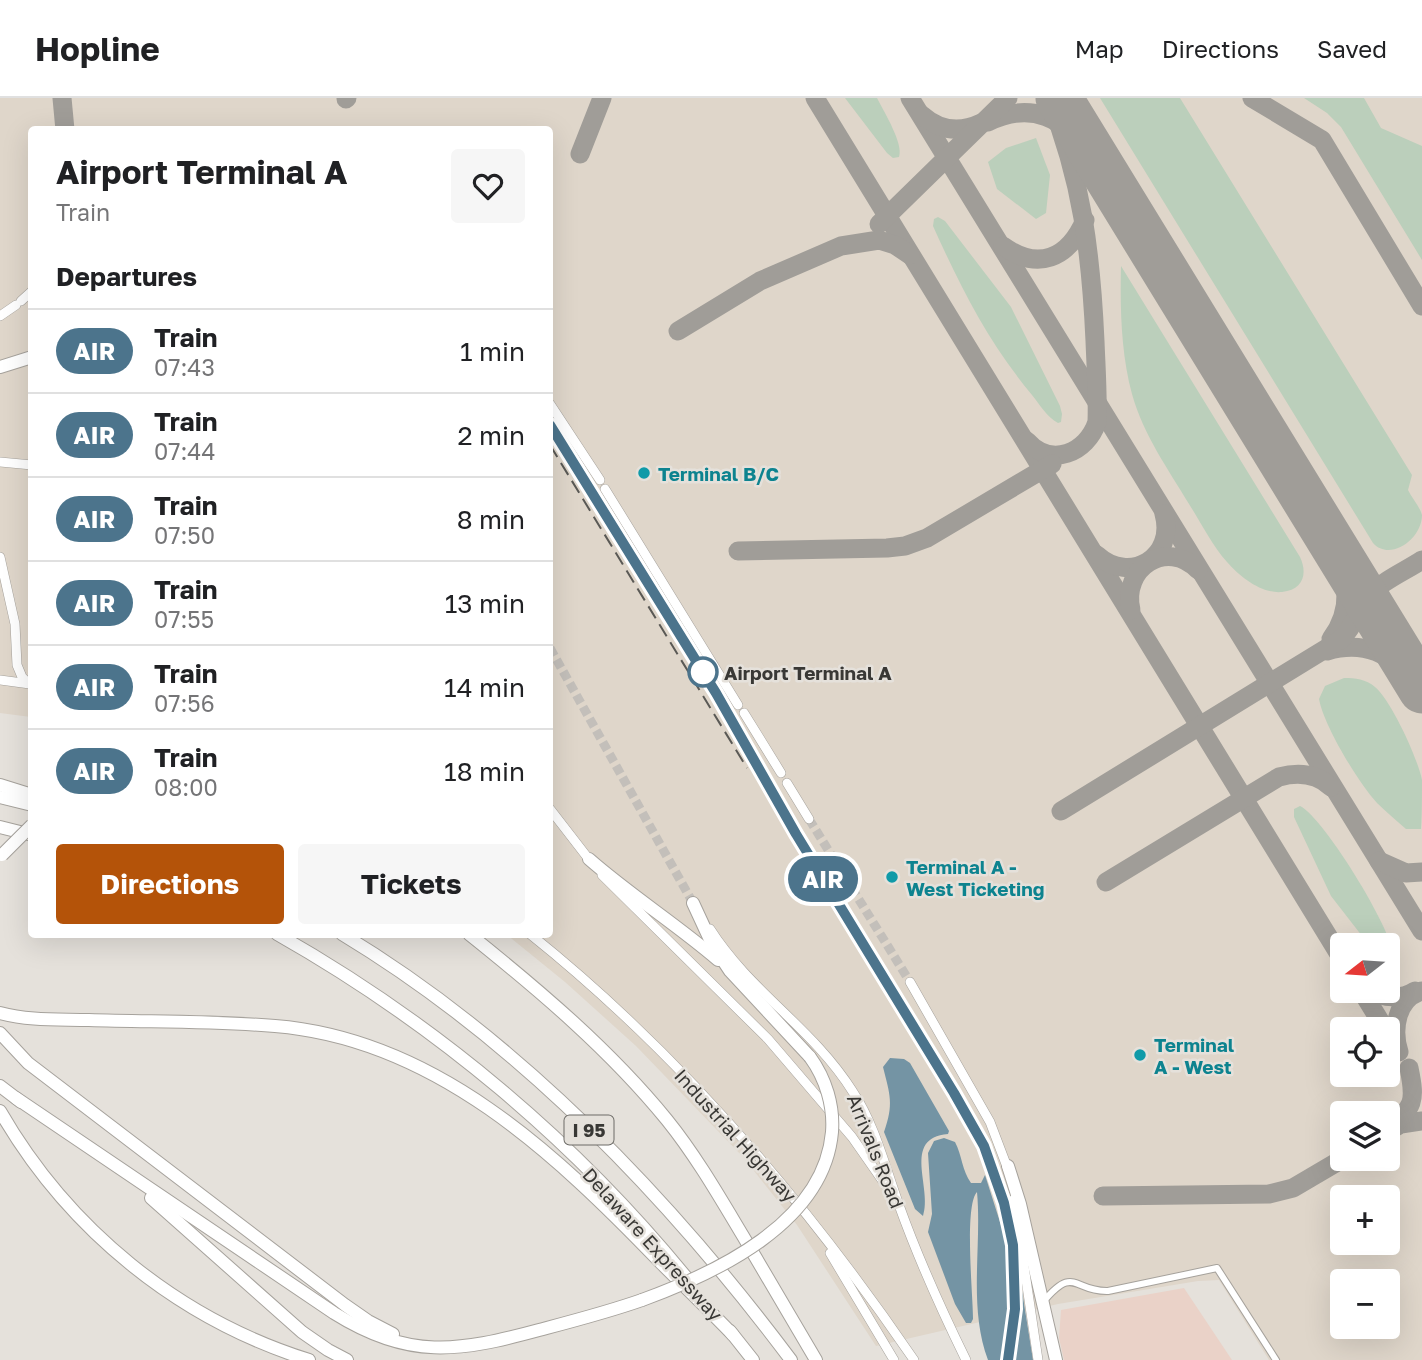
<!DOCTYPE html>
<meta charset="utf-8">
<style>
body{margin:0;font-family:"Golos Text",sans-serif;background:#f6f6f6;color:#202124;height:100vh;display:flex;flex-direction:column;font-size:26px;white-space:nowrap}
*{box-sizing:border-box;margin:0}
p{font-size:23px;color:#757577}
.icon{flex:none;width:38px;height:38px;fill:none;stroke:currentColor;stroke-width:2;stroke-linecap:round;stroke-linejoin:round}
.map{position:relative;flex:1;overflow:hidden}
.side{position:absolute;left:28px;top:28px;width:525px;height:812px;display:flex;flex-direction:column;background:#fff;border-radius:7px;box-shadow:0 7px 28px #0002}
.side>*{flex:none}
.badge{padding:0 14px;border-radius:23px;font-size:24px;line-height:46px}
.needle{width:46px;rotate:253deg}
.fabs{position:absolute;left:1330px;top:835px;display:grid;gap:14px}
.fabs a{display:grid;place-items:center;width:70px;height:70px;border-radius:7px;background:#fff;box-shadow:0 7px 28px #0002;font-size:35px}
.map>.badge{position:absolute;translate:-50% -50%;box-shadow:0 0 0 4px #fff}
h2{padding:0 28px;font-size:26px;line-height:63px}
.round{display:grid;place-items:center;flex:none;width:74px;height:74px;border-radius:7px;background:#f6f6f6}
.head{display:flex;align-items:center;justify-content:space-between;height:119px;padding:0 28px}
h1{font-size:33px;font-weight:700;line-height:52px}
.cta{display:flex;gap:14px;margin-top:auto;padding:14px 28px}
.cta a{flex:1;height:80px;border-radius:7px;background:#b45309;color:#fff;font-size:28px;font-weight:700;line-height:80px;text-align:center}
.cta a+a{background:#f6f6f6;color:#202124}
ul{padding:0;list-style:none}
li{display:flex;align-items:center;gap:21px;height:84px;padding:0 28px;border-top:2px solid #e0e0e0}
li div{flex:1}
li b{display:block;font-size:26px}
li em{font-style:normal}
li .badge{min-width:77px;font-weight:700;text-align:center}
header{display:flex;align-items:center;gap:42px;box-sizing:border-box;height:98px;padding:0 35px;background:#fff;border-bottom:2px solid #e0e0e0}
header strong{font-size:33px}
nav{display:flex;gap:38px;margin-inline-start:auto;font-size:24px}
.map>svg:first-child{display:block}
.commercial{fill:#ead2c8}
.built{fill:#dfd6ca;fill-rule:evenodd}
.green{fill:#bbcfbb}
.water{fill:#7494a4}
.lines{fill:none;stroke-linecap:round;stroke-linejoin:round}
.taxiway{stroke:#a09d98;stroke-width:19}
.runway{stroke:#a09d98;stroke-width:47}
.secondary-tunnel{stroke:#c3bfba;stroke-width:9;stroke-dasharray:9 4.5;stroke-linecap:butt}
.street-casing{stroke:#a6a29c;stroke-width:8}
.secondary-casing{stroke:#a6a29c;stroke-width:10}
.highway-casing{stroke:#a6a29c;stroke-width:14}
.street{stroke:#fff;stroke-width:6}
.secondary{stroke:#fff;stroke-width:9}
.highway{stroke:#fff;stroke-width:12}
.rail{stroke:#5a5955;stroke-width:2;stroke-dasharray:14 7;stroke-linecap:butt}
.highway-bridge-casing{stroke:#a6a29c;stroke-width:14;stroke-linecap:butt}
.highway-bridge{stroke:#fff;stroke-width:12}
.line-casing{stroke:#fff;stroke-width:16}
.line{stroke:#4c748c;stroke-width:10}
.culture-dot{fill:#0f9aa8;stroke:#e5e1db;stroke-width:2.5}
.stop-dot{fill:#fff;stroke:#4c748c;stroke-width:3.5}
.labels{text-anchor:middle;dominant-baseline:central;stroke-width:5;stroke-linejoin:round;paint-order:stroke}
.shield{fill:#e5e1db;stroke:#6d6b67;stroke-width:2}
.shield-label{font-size:18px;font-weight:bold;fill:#393835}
.culture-label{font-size:19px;font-weight:bold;fill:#0d838f;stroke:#e5e1db;text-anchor:start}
.stop-label{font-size:19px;font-weight:bold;fill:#393835;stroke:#e5e1db;text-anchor:start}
.street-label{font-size:19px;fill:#393835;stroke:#e5e1db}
</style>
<header>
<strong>Hopline</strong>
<nav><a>Map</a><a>Directions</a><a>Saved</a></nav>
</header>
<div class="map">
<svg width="1422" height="1262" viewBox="0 0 1422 1262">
<rect width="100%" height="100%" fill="#e5e1db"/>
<polygon class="commercial" points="1184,1190 1232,1262 1064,1262 1059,1240 1061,1212"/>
<path class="built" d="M0,0h1422v1262h-153l-50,-80 -21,1 -140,23 -182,42 -79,-121 -54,-68 -107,-111 -71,-64 -58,-47 43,-1v-804h-518l-1,587 -31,-4zM1342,847h46v45h-46zM1342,931h46v45h-46zM1342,1015h46v45h-46zM1342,1099h46v45h-46zM1342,1183h46v45h-46z"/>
<g class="green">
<path d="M845,0h32c7,14 27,46 22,59l-6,1 -6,-5z"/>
<path d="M1100,0h80l232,377 -4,15c4,8 12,17 14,25 0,24 -32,47 -49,28z"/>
<polygon points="1304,0 1364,0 1381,30 1422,48 1422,162 1341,29 1327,15"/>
<polygon points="1036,40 1050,77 1046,115 1036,121 997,91 988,64 1006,50"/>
<path d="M938,119l7,4 66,86 49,99 2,8 -1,8 -3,1c-11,-6 -18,-18 -26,-28 -44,-53 -71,-107 -99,-169l1,-7z"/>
<path d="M1121,168l179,291c8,17 3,33 -18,35 -20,2 -42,-15 -55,-30 -15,-17 -26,-39 -38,-58 -21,-35 -46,-70 -57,-110 -11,-41 -12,-85 -11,-128z"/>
<path d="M1344,580c11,0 22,1 31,9 16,13 43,72 47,93 0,14 0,36 -1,49h-15c-10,-9 -20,-17 -29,-26 -19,-21 -53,-77 -58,-104l6,-13z"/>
<path d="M1300,708c23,10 102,137 95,160l-7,-1v-20h-19l-38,-49 -37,-79v-8z"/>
</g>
<g class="water">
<path d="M890,960l14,1 6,4 39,68 -1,3c-47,4 -15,54 -25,82l-8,-7 -31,-77c10,-28 6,-37 -1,-65z"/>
<path d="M944,1040l11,4c7,13 7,29 16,41h10l4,-8 37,116 11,69h-45c-20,-53 -6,-114 -11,-168 -13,14 -4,103 -4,127l-2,4h-5l-11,-19 -27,-72 4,-18 -4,-61 6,-12z"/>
</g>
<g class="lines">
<g class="taxiway">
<polyline points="62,0 65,32"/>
<polyline points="815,0 1342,861"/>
<polyline points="910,0 1422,833"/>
<polyline points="1252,0 1322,42 1422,208"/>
<polyline points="346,1 347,0"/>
<path d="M922,17c18,16 38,18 59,8"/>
<path d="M988,24c45,-22 74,-3 104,31"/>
<polyline points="580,56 602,0"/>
<polyline points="879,126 1008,0"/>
<path d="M1003,148c35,25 65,13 82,-26"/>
<polyline points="678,233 760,183 841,148 879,142 895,147 910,157"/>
<path d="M1027,343c24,27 60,12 70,-19 1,-27 -1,-54 -2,-81 -4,-88 -13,-161 -46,-243"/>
<polyline points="738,453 887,450 905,448 927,440 1052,366"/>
<path d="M1097,457c33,30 79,2 67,-41"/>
<path d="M1131,512c-10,-42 36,-72 67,-40"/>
<path d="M1331,541c23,-31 16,-60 3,-92"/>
<path d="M1327,553c38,-11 63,3 89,30"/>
<path d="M1061,713l279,-171c14,-12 16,-29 27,-42 14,-17 37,-26 55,-38"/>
<polyline points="1379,763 1406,775 1422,774"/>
<path d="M1106,784l173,-105c19,-5 37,-4 52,10"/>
<polyline points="1361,892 1385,931"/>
<path d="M1369,892c15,8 32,10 46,1"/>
<path d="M1399,954c-7,-22 -3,-54 23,-61"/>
<polyline points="1392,1031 1401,1026 1422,1023"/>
<path d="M1388,1032c26,-24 28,-28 21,-62"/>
<polyline points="1103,1098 1269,1096 1293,1090 1344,1060"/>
</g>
<polyline class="runway" points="1059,0 1422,592"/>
<g class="secondary-tunnel">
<polyline points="550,550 693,805"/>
<polyline points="809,721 910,884"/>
</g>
<defs>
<path id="street" d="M1043,1204c32,-38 30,-10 65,-11l109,-23 59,92"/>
<g id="secondary">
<polyline points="21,203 32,193"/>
<polyline points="0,218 16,207"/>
<polyline points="550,306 600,382"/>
<polyline points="0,364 32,367"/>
<polyline points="605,391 738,607"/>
<polyline points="0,459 15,526 17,567 22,579 28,585"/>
<polyline points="0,582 30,586"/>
<polyline points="744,615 781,675"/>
<polyline points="787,685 809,721"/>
<polyline points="550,711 591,764"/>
<polyline points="602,777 768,941 852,1039 889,1092"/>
<path d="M710,831c41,64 102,98 143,163 22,33 32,75 46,113 19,53 42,104 67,155"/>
<path d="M530,836c150,120 276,268 384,426"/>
<polyline points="910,884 990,1024 1009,1074"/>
<polyline points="1014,1101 1038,1262"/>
<polyline points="830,1155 894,1262"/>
</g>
<g id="highway">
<polyline points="0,269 32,259"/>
<polyline points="0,687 32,697"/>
<polyline points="0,699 32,707"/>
<polyline points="0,729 32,737"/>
<path d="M589,761c41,36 87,65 129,101"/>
<polyline points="693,805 712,846 730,873 810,959"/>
<path d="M277,836c157,89 299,207 413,348"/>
<path d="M342,836c177,107 326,262 449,426"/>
<path d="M469,836c70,56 141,116 198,186 29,36 52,76 76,116 24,41 49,83 73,124"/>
<path d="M0,915c29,8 60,6 89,7 62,2 124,1 186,6 160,13 281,128 387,238 24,24 48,47 71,71"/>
<polyline points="0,935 28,965 345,1207 368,1223 393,1236"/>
<polyline points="0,988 21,1004"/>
<path d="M16,1000l318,215c75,47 124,39 205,17 34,-9 69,-18 103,-30"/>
<path d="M0,1013c68,118 178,208 309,249"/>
<polyline points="1008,1068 1020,1106 1056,1262"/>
<polyline points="151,1100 302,1234 328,1252 347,1262"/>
<polyline points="730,1233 753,1262"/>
</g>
</defs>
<use href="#street" class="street-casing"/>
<use href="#secondary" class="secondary-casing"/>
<use href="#highway" class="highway-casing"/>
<use href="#street" class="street"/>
<use href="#secondary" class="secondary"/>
<use href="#highway" class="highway"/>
<g class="rail">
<polyline points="550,327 733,624 796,736 954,995 983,1048 1004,1105 1013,1147 1015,1211 1008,1262"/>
<polyline points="550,347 747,670"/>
</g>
<defs>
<g id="highway-bridge">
<polyline points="2,757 32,727"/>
<path d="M642,1202c74,-27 182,-77 190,-168 2,-26 -6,-53 -22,-75"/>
</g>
</defs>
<use href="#highway-bridge" class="highway-bridge-casing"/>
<use href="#highway-bridge" class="highway-bridge"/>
</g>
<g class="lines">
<defs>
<polyline id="line" points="550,327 716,595 796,736 954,995 984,1048 1004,1105 1013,1147 1015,1211 1008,1262"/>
</defs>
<use href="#line" class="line-casing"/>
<use href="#line" class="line"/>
</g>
<g class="culture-dot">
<circle cx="644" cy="375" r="7"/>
<circle cx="892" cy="779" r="7"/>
<circle cx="1140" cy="957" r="7"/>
</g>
<circle class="stop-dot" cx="703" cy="574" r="14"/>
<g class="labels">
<rect class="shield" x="564.5" y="1017.5" width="49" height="29" rx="5"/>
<g class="shield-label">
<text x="589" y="1032">I 95</text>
</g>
<g class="culture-label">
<text x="658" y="375">Terminal B/C</text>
<text x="906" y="768">Terminal A -<tspan x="906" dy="22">West Ticketing</tspan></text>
<text x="1154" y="946">Terminal<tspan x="1154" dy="22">A - West</tspan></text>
</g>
<g class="stop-label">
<text x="724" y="574">Airport Terminal A</text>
</g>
<g class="street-label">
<text transform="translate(736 1037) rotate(48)">Industrial Highway</text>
<text transform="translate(876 1053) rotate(68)">Arrivals Road</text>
<text transform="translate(653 1146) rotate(48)">Delaware Expressway</text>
</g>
</g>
</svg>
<div class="fabs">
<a><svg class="needle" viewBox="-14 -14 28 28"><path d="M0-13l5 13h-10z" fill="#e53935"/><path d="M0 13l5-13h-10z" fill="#757577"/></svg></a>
<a><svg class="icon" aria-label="locate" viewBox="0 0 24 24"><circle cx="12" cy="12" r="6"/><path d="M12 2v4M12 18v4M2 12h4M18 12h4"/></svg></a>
<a><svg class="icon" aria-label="layers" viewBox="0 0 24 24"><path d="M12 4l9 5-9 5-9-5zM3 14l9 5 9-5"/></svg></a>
<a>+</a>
<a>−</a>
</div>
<b class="badge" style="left:823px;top:781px;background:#4c748c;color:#fff">AIR</b>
<section class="side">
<div class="head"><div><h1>Airport Terminal A</h1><p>Train</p></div><a class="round"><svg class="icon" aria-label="heart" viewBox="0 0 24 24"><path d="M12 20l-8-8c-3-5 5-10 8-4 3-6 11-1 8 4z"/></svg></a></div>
<h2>Departures</h2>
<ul>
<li><span class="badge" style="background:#4c748c;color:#fff">AIR</span><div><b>Train</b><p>07:43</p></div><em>1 min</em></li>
<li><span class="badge" style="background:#4c748c;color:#fff">AIR</span><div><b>Train</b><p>07:44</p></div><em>2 min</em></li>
<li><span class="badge" style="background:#4c748c;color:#fff">AIR</span><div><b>Train</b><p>07:50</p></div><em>8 min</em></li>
<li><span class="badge" style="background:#4c748c;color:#fff">AIR</span><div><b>Train</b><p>07:55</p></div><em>13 min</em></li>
<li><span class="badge" style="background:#4c748c;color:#fff">AIR</span><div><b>Train</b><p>07:56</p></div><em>14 min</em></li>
<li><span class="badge" style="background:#4c748c;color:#fff">AIR</span><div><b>Train</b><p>08:00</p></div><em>18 min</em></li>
</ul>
<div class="cta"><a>Directions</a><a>Tickets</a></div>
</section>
</div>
